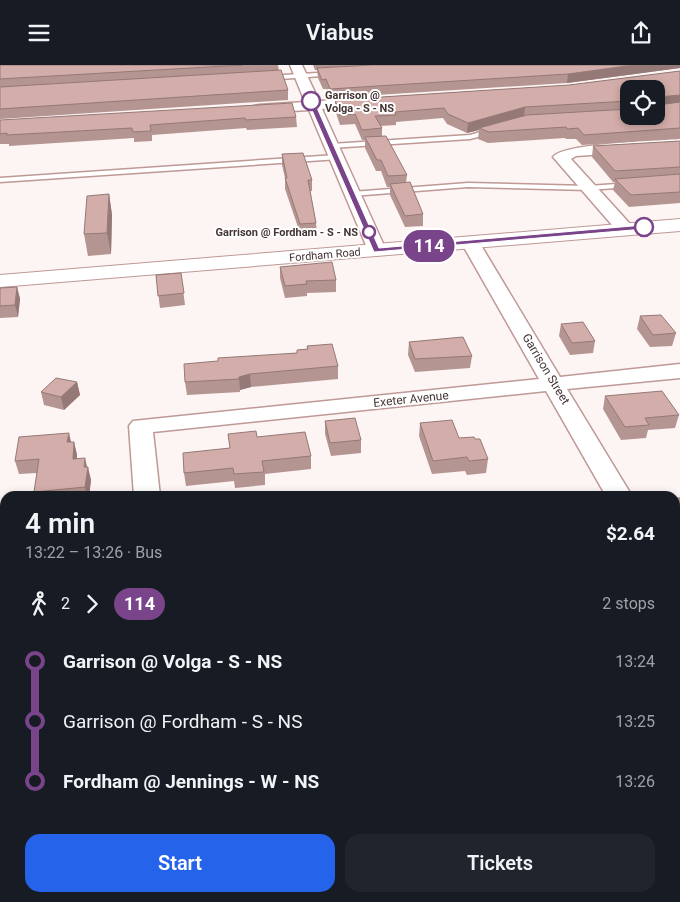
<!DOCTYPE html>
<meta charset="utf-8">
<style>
body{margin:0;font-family:Roboto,sans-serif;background:#20242c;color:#f1f3f6;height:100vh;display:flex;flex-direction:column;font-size:19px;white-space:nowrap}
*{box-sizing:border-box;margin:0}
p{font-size:16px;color:#9ea1a6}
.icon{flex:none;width:28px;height:28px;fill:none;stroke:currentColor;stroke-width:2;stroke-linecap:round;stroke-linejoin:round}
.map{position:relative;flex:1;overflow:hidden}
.side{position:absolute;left:0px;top:426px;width:680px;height:411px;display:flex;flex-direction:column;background:#171b24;border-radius:15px 15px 0 0;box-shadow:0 2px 8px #0003}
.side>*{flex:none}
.badge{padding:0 10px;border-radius:16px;font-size:18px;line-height:32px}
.fabs{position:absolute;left:620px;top:15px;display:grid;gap:10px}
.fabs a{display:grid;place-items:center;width:45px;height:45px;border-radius:10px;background:#171b24;box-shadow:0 2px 8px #0003;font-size:25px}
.map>.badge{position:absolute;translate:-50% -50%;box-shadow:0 0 0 2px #fff}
.legs{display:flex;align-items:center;gap:8px;height:55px;padding:0 25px;font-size:16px}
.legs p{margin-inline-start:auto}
.overview{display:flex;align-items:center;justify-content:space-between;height:85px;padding:0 25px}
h1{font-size:28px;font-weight:600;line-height:38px}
.button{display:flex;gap:10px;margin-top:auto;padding:10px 25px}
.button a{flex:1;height:58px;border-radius:15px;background:#2563eb;color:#fff;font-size:20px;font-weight:600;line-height:58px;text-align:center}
.button a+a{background:#20242c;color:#f1f3f6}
ul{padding:0 25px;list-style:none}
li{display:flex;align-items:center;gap:18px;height:60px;font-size:19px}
li i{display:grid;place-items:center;width:8px;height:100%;margin:0 6px;background:currentColor}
li i::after{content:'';width:12px;height:12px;margin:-6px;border:4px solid;border-radius:50%;background:#171b24}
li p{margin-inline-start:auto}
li:first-child i{background:linear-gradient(#0000 50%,currentColor 0)}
li:last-child i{background:linear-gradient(currentColor 50%,#0000 0)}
header{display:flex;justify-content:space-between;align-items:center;height:65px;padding:0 25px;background:#171b24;font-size:22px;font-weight:600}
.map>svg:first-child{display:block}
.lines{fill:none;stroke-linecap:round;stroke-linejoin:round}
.service-casing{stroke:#be9995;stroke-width:3}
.minor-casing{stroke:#be9995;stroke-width:3}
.tertiary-casing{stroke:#be9995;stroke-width:2}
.service{fill:#fff;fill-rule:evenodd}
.minor{fill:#fff;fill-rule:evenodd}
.tertiary{fill:#fff;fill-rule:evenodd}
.wall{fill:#b59591;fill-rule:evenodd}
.shaded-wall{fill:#947976}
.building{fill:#d3ada9;stroke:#947976}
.line-1{fill:#794489;stroke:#fff}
.stop-1-dot{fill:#fff;stroke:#794489;stroke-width:2.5}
.labels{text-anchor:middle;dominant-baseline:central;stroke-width:4;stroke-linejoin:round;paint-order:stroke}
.far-stop-label{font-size:11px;font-weight:bold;fill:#453534;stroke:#fff;text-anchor:start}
.far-street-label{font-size:11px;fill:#453534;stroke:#fff}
.street-label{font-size:12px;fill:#453534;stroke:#fff}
</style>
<header><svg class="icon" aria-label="menu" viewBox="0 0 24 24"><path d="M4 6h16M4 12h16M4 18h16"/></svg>Viabus<svg class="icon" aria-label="share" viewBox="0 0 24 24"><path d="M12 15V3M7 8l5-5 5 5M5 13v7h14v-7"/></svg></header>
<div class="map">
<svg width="680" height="837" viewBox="0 0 680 837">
<rect width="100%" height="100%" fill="#fdf4f4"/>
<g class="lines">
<defs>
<g id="service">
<polygon points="334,7 337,9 336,10 267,15 264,13 267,11"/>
<polygon points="494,63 497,63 497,67 470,74 331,83 327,81 331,79 470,70"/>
<polygon points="336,90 339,90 339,94 0,117 0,113"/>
<polygon points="468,118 588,121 631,118 635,120 631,122 588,125 468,122 352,131 348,129 352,127"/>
</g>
<g id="minor">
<polygon points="290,0 302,0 319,36 369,33 376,37 369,41 322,44 386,185 383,189 377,190 371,189 368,185 309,45 259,48 254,47 252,44 254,41 259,40 305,37"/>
<path d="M680,74v10l-104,7 -5,3 60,66 3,4 -3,4 -6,1 -6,-1 -66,-76c10,-14 106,-16 127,-18z"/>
<polygon points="470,172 476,173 479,177 560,312 680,299 680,313 567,324 632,431 606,431 546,326 153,367 160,431 134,431 129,361 133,356 539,314 461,177 464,173"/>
<polygon points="675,518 680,519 680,547 675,545"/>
</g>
<polygon id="tertiary" points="680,154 680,166 0,222 0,210"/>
</defs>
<use href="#service" class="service-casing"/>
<use href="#minor" class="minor-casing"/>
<use href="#tertiary" class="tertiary-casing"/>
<use href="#service" class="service"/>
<use href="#minor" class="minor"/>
<use href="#tertiary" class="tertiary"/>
</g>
<g class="wall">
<polygon points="0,0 278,0 279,6 288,25 288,35 0,54"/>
<polygon points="313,0 680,0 680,3 567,18 330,33 326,24 323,24 318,13 317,5 315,5"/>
<path d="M680,6v67l-98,7 -6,-6h-10l-1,-1 -77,5 -10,-4 1,-9 -12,3 -20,-9 -4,-6 -47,4v3l-16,1 2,2v8l25,39 -1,8 17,31v12l-18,1 -15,-32v-8h-3l-6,-16h-5l-11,-23v-8h-3l-7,-16 -15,1 -5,-15v-10l234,-15zM629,24l27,27h-27z"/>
<polygon points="296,52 297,62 247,65 246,63 152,70 152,76 134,77 134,73 9,81 9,79 0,79 0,55"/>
<polygon points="680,76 680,138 629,142 613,125 615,117 613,117 592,92 593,81"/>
<polygon points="282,89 312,115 312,126 310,126 316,158 317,169 301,171 285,124 285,113 282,100"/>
<polygon points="109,129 112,150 111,189 88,191 84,169"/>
<polygon points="280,202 336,215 336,227 307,228 307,231 285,233 280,213"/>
<polygon points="181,208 185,240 160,243 156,210"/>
<polygon points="17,222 20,234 18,252 0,253 0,223"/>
<polygon points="640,251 676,268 672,281 650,282 637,264"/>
<polygon points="561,259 595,276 593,288 570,290 559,271"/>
<polygon points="409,277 472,291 470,303 415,307 408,290"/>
<polygon points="307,281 338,301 338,314 251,322 240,325 240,327 187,330 185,317 218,296 297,288 297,285 307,284"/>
<polygon points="77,317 80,330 64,345 44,340 41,327"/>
<polygon points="605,331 679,350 675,363 648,365 646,373 621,375 603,344"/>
<polygon points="325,356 361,375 361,388 331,391 325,369"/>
<polygon points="420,358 459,373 488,394 486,408 467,410 465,406 432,409 419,371"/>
<polygon points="228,369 257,372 311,391 311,404 265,409 265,420 235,423 234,416 186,421 184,408 230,383"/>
<polygon points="71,377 74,377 77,390 77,394 87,402 91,415 89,431 36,431 34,427 37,408 19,409 15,396"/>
<polygon points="675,433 680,433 680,470 675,461"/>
<polygon points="675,582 680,591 680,621 675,621"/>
<polygon points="310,832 445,832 429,836 429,837 311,837"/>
</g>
<g class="shaded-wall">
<polygon points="634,0 680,0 680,3 567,18 568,9"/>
<polygon points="680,30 680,40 656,42 656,38 658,32"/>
<polygon points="525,42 524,52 479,63 479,65 467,68 468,58"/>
<polygon points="109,129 112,150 111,189 107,168"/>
<polygon points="17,222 20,234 18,252 15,240"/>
<polygon points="250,309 251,322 240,325 239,312"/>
<polygon points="77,317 80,330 64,345 61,332"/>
<polygon points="69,368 72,381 67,377"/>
<polygon points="74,377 77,390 76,408 73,394"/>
<polygon points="85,393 88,406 88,402 91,415 89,431 87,431 85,422"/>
<polygon points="28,832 31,832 33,837 27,837"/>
<rect x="159" y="832" width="4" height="5"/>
</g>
<g class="building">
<polygon points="0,0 243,0 0,14"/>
<polygon points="372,0 634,0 568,9 330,24 326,14 322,15 317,3"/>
<polygon points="281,5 288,25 0,44 0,22"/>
<polygon points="680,6 680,30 658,32 656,38 656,24 629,24 629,36 525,42 468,58 448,49 444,43 395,47 396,50 375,51 382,63 362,65 355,49 340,50 335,35 569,20"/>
<polygon points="680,37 680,63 584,70 578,63 568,64 566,62 489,67 479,63 527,50 629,44 629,51 656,51 656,38 658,40"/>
<polygon points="292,38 296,52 246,55 245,53 150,60 151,66 133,67 132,63 7,70 7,68 0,69 0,55"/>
<polygon points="386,71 407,110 388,111 381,95 377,95 365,72"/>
<polygon points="680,76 680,102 615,106 593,81"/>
<polygon points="303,88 312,115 308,115 316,158 300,159 285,113 287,113 282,89"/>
<polygon points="680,109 680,127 631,130 615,114"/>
<polygon points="410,117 423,149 405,151 390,119"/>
<polygon points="109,129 107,168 84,169 87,131"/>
<polygon points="332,197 336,215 306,216 307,219 285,221 280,202"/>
<polygon points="181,208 184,228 158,231 156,210"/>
<polygon points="17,222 15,240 0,241 0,223"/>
<polygon points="661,250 676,268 653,270 640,251"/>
<polygon points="583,257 595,276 572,278 561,259"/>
<polygon points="463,272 472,291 415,294 409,277"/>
<polygon points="332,279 338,301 250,309 239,312 239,314 185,317 184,299 218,296 218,293 297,288 297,285 308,284 307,281"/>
<polygon points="56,313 77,317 61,332 41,327"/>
<polygon points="662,326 679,350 645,353 649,360 625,362 605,331"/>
<polygon points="355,353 361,375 330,378 325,356"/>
<polygon points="452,355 459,373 474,372 475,374 480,374 488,394 469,396 467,392 433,396 420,358"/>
<polygon points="256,366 257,372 305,367 311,391 262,396 264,407 234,409 233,403 184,408 183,388 230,383 228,369"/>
<polygon points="69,368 67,377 74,377 73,394 85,393 84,402 88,402 85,422 34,427 39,394 15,396 19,372"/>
<polygon points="675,433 680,433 680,449 675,441"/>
<polygon points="675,582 680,591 680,608 675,608"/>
<polygon points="5,830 5,832 28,832 27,837 0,837 0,831"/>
<rect x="120" y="832" width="39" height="5"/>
<polygon points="218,832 267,832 268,837 219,837"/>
<polygon points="311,832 428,832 429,837 312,837"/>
</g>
<polygon class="line-1" points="311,34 314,36 379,183 644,160 648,162 644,164 374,187 308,36"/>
<g class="stop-1-dot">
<circle cx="311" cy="36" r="9"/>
<circle cx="644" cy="162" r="9"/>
<circle cx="369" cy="167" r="6"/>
</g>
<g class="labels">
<g class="far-stop-label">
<text x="325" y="30">Garrison @<tspan x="325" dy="13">Volga - S - NS</tspan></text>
<text x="358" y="167" text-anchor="end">Garrison @ Fordham - S - NS</text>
</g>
<g class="far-street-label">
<text transform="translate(325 190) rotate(-5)">Fordham Road</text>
</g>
<g class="street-label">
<text transform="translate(546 304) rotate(59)">Garrison Street</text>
<text transform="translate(411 334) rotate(-6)">Exeter Avenue</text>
</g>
</g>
</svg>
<div class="fabs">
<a><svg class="icon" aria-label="locate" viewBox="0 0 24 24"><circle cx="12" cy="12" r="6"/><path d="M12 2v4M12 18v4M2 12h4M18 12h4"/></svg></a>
</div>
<b class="badge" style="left:429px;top:181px;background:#794489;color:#fff">114</b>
<section class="side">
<div class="overview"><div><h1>4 min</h1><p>13:22 – 13:26 · Bus</p></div><b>$2.64</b></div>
<div class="legs"><svg class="icon" aria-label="walk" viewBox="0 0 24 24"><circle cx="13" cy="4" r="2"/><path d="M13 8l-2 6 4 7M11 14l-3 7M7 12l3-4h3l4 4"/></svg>2<svg class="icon" aria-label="forward" viewBox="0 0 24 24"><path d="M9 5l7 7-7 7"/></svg><b class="badge" style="background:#794489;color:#fff">114</b><p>2 stops</p></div>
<ul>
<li><i style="color:#794489"></i><b>Garrison @ Volga - S - NS</b><p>13:24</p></li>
<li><i style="color:#794489"></i><span>Garrison @ Fordham - S - NS</span><p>13:25</p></li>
<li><i style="color:#794489"></i><b>Fordham @ Jennings - W - NS</b><p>13:26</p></li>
</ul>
<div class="button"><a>Start</a><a>Tickets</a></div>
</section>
</div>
